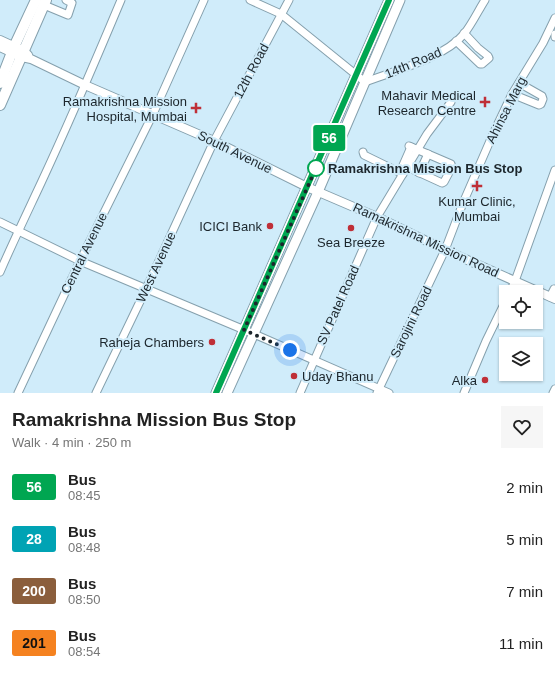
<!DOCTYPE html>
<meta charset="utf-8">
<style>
body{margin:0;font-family:Helvetica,sans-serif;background:#f6f6f6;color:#222;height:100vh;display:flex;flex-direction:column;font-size:15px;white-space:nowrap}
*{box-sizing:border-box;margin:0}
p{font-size:13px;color:#767676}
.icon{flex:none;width:22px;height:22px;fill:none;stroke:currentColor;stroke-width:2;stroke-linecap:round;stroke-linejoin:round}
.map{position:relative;height:393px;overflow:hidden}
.details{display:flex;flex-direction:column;background:#fff;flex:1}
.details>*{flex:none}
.badge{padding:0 8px;border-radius:3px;font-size:14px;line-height:26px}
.buttons{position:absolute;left:499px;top:285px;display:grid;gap:8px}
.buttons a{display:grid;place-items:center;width:44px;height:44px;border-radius:0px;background:#fff;box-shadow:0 1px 3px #0004;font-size:20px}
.you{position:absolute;width:20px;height:20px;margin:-10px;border:3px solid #fff;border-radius:50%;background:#1a73e8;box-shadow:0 0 0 6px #1a73e833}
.map>.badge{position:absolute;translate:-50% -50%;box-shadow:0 0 0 2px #fff}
.round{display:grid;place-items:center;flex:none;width:42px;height:42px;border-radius:0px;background:#f6f6f6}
.summary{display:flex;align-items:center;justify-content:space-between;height:68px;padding:0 12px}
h1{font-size:19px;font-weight:600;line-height:30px}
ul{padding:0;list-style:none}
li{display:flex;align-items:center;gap:12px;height:52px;padding:0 12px}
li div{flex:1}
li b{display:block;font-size:15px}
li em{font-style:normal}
li .badge{min-width:44px;font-weight:700;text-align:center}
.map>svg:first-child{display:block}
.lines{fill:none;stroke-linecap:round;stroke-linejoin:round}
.minor-casing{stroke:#85a0ad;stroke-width:9}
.tertiary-casing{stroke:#85a0ad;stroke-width:10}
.secondary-casing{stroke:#85a0ad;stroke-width:11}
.primary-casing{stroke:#85a0ad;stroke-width:12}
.minor{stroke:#fff;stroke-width:7}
.tertiary{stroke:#fff;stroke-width:8}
.secondary{stroke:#fff;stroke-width:9}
.primary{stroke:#fff;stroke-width:10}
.line-casing{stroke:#fff;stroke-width:9}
.line{stroke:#00a651;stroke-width:6}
.walk{stroke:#1c262c;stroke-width:4;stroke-dasharray:0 7.2}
.poi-dot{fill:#bf2f37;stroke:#d0ecfa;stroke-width:1.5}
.stop-dot{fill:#fff;stroke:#00a651;stroke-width:2}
.labels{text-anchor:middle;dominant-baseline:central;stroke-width:4;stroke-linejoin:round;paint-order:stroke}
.street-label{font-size:13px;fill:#1c262c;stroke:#d0ecfa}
.poi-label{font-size:13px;fill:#1c262c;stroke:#d0ecfa;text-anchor:end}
.stop-label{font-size:13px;font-weight:bold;fill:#1c262c;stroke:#d0ecfa;text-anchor:start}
</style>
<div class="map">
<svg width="555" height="393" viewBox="0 0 555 393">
<rect width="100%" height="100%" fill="#d0ecfa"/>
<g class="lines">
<defs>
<g id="minor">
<path d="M250,0l31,14 84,68c29,-11 79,-24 99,-48 8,-10 14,-23 21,-34"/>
<polyline points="44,5 68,15 72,3 66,0"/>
<polyline points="555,34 555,37"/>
<polyline points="456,41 480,64 482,64 489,58 488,56 478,48 464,33"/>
<polyline points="512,94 539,105 541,104 543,99 542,96 519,83"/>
<polyline points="363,152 364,155 403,174"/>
<polyline points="407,167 442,183 444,182 452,167 451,164 409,146"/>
<polyline points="400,172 411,147"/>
<polyline points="419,173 428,154"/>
<polyline points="0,222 80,261 254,334 389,393"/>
<path d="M0,272c13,-30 27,-59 41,-89 28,-60 54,-121 80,-183"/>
<polyline points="510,292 515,281 555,170"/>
<polyline points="550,297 554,289"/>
<polyline points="18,393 80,261 153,114 204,0"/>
<polyline points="96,393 146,289 214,141 289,0"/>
<polyline points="300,393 377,217 427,134 451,102"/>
<polyline points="377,393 445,250 463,203 493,134 512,94 543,43 555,18"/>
<polyline points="464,393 486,341 506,300"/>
<polyline points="553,393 555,389"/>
</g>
<g id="tertiary">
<polyline points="0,40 24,51 28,55"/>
<polyline points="0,47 22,57 31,59 85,85 214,141 307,187 377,217 445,250 555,299"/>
</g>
<g id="secondary">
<polyline points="216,393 389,0"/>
<polyline points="227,393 318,192 400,0"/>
</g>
<g id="primary">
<polyline points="0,83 14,47 36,0"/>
<polyline points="0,105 46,0"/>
</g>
</defs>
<use href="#minor" class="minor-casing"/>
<use href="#tertiary" class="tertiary-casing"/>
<use href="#secondary" class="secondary-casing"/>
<use href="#primary" class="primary-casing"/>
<use href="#minor" class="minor"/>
<use href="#tertiary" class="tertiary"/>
<use href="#secondary" class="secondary"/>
<use href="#primary" class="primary"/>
</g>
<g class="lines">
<defs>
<polyline id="line" points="216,393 389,0"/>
</defs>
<use href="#line" class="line-casing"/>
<use href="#line" class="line"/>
<polyline class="walk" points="290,350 244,330 316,168"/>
</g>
<g class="poi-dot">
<path d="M483 96h4v4h4v4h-4v4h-4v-4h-4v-4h4z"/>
<path d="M194 102h4v4h4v4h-4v4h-4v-4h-4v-4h4z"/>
<path d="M475 180h4v4h4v4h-4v4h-4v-4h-4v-4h4z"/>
<circle cx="270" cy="226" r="4"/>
<circle cx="351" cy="228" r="4"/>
<circle cx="212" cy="342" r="4"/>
<circle cx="294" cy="376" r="4"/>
<circle cx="485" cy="380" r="4"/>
</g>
<circle class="stop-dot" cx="316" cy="168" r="8"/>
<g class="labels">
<g class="street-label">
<text transform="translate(413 63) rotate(-23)">14th Road</text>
<text transform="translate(251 71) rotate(-62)">12th Road</text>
<text transform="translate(506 110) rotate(-63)">Ahinsa Marg</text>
<text transform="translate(235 152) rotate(26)">South Avenue</text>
<text transform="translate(426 240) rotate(25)">Ramakrishna Mission Road</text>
<text transform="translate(84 253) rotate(-64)">Central Avenue</text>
<text transform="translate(156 267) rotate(-65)">West Avenue</text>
<text transform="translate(338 305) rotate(-66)">SV Patel Road</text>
<text transform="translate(411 322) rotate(-64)">Sarojini Road</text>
</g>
<g class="poi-label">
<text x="476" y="95">Mahavir Medical<tspan x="476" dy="15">Research Centre</tspan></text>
<text x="187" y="101">Ramakrishna Mission<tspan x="187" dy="15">Hospital, Mumbai</tspan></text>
<text x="477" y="201" text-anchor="middle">Kumar Clinic,<tspan x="477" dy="15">Mumbai</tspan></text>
<text x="262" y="226">ICICI Bank</text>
<text x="351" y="242" text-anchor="middle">Sea Breeze</text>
<text x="204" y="342">Raheja Chambers</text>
<text x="302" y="376" text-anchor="start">Uday Bhanu</text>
<text x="477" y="380">Alka</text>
</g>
<g class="stop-label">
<text x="328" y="168">Ramakrishna Mission Bus Stop</text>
</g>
</g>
</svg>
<div class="buttons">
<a><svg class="icon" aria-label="locate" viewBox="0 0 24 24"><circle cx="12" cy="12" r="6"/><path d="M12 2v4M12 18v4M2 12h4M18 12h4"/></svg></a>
<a><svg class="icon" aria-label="layers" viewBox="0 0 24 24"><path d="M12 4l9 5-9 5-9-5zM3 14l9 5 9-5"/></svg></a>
</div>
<div class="you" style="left:290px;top:350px"></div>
<b class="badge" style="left:329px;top:138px;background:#00a651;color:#fff">56</b>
</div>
<section class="details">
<div class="summary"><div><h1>Ramakrishna Mission Bus Stop</h1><p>Walk · 4 min · 250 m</p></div><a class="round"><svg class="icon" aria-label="heart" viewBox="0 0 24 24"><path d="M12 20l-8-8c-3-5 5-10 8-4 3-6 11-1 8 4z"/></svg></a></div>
<ul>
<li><span class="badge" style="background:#00a651;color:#fff">56</span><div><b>Bus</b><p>08:45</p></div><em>2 min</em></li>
<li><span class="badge" style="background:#00a3b4;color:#fff">28</span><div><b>Bus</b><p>08:48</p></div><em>5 min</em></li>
<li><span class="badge" style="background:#8b5e3c;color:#fff">200</span><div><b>Bus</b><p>08:50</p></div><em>7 min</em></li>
<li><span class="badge" style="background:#f58220;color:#111">201</span><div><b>Bus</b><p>08:54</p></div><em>11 min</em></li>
</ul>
</section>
